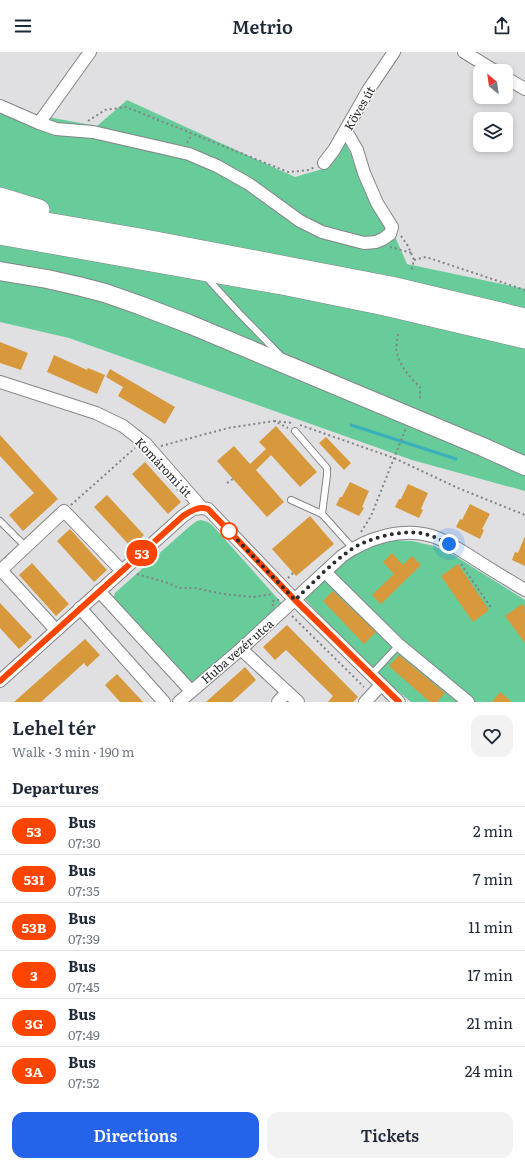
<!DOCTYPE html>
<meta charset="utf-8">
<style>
body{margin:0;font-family:Literata,serif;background:#f2f2f3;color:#1f2937;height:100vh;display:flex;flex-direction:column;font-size:15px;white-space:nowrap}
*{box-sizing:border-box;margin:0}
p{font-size:13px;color:#747a83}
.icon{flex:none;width:22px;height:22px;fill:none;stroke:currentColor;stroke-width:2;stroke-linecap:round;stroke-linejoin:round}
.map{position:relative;height:650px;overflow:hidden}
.panel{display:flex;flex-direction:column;background:#fff;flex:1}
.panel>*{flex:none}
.badge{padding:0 8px;border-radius:13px;font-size:14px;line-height:26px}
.needle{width:26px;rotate:331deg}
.tools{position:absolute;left:473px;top:12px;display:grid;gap:8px}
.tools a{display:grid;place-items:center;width:40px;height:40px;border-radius:8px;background:#fff;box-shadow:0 2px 6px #0003;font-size:20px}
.you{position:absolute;width:20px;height:20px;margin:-10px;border:3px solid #fff;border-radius:50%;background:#1a73e8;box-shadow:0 0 0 6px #1a73e833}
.map>.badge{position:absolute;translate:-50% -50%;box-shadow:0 0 0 2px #fff}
h2{padding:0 12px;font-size:15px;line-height:36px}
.round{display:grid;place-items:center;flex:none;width:42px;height:42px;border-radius:12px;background:#f2f2f3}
.overview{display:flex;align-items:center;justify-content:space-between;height:68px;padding:0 12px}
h1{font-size:19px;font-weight:600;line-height:30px}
.cta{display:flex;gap:8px;margin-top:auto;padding:8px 12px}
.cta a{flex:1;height:46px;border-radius:12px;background:#2563eb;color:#fff;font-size:16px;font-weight:600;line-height:46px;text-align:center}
.cta a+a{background:#f2f2f3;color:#1f2937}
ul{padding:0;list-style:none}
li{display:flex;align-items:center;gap:12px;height:48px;padding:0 12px;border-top:1px solid #e0e1e3}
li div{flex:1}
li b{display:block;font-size:15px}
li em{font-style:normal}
li .badge{min-width:44px;font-weight:700;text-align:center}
header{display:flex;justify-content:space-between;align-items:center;height:52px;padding:0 12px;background:#fff;font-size:18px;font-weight:600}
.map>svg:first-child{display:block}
.green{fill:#67cb9a}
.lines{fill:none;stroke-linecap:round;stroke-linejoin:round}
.stream{stroke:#39b0ba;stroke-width:3}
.building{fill:#d7993c}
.service-casing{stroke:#858588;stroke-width:8}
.minor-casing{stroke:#858588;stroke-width:14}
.primary-casing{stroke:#858588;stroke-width:20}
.motorway-casing{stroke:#858588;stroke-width:22}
.path{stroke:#838385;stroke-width:2;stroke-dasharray:2 3;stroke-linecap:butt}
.service{stroke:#fff;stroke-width:6}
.minor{stroke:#fff;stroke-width:12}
.primary{stroke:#fff;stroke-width:18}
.motorway{stroke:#fff;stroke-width:21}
.line-casing{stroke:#fff;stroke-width:9}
.line{stroke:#f40;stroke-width:6}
.walk{stroke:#2c2b2d;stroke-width:4;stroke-dasharray:0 7.2}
.stop-dot{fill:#fff;stroke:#f40;stroke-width:2}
.labels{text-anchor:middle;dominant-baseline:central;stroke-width:3;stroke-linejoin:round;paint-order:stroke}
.street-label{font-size:12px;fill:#2c2b2d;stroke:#fff}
</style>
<header><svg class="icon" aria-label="menu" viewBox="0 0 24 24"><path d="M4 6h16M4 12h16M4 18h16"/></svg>Metrio<svg class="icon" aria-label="share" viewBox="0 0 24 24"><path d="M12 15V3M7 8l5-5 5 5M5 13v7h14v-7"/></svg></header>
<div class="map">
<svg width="525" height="650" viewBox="0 0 525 650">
<rect width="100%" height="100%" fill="#e0e0e3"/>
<g class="green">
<polygon points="0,48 31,62 97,74 127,48 295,125 326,116 345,91 396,187 407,212 525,237 525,439 412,408 69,286 0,270"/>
<polygon points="201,468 208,470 214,475 286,556 191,639 113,546 115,541 190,474 197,469"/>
<polygon points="388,488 412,489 434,494 455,504 525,548 525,650 411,650 374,619 304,546 342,510 358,499"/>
</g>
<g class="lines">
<polyline class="stream" points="351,373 456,407"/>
</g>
<g class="building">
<polygon points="0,290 28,301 21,318 0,311"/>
<polygon points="54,303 87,318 88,316 105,323 97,342 47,320"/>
<polygon points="110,317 175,355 165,372 118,344 123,335 106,325"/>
<polygon points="276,374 317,420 300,435 271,403 256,418 284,450 267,465 217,409 234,394 250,412 266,397 259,390"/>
<polygon points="0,383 58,447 23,479 9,463 34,441 0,404"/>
<polygon points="326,385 351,411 344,418 319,391"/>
<polygon points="145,410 181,450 168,462 132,422"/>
<polygon points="350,430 369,439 362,455 364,456 359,464 336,453 340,445 342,445"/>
<polygon points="408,432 428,441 421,457 423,458 419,466 395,455 399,447 401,447"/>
<polygon points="107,443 144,483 131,495 94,455"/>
<polygon points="470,452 490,462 482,477 484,478 480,487 456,475 460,467 462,468"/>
<polygon points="310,464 334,492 296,524 272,497"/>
<polygon points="70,477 107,518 94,530 57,489"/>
<polygon points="525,484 525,514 512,508 515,500 518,501"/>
<polygon points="392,501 403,513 412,504 421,513 381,552 372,543 394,522 383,510"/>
<polygon points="32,511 69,552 56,564 19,523"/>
<polygon points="458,512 489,558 473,570 441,524"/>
<polygon points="333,539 376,580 364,592 323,549"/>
<polygon points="0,551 32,585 19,597 0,576"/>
<polygon points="522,552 525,556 525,591 505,564"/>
<polygon points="287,573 358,645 353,650 328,650 333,644 286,598 275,608 263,595"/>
<polygon points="85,587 100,603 87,615 84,611 41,650 14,650"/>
<polygon points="399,603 445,641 437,650 430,650 389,614"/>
<polygon points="245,615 256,628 232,650 206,650"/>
<polygon points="117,622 143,650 120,650 105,633"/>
<polygon points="500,640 512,650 492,650"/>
</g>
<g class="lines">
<defs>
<g id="service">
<polyline points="206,225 239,261 281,304"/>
<polyline points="295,379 327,416 327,423 322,462 350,493"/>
<polyline points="291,448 322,462"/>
<polyline points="0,469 26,495"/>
<polyline points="371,623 399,593"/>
</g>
<g id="minor">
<polyline points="464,0 495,19"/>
<polyline points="506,26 525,37"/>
<polyline points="0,54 39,71 56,77 93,80 189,102 217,114 249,132 300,169 322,180 364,191 376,190 383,187 390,182 392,175 377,151 364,121 357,98 346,79"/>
<polyline points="39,71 90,0"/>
<polyline points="324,111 334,98 369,37 394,0"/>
<polyline points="0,330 96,361 123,374 146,392 202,456 208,457 295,548 399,650"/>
<polyline points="0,517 56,578"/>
<polyline points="1,518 64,459 122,519"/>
<polyline points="325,520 399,593 468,650"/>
<polyline points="99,539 191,639"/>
<polyline points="80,556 164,650"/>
<polyline points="241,597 298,650"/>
<polyline points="0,629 183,464 193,457 202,456"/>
<path d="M179,650l62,-53 101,-93c25,-18 60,-29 90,-20 14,4 26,13 38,20 18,12 37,23 55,34"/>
<polyline points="278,650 287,640"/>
<polyline points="365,650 381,633"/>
</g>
<polyline id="primary" points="0,219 47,227 78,234 105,241 139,253 189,272 483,395 525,414"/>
<g id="motorway">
<polyline points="0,146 39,158"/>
<polyline points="0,163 140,187 391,235 525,267"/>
<polyline points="0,182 287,233 385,253 525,286"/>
</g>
</defs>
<use href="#service" class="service-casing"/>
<use href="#minor" class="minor-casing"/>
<use href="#primary" class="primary-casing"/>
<use href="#motorway" class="motorway-casing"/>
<g class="path">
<polyline points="88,69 105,58 126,55 288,120 309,118 315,115"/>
<polyline points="187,91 192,82"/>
<polyline points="401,184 408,194 414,208 411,220"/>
<polyline points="390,195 412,201"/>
<polyline points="414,208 426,205 525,238"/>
<path d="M398,282c0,5 -3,13 -1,19 3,13 13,25 23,34v12"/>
<polyline points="274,369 294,371"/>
<polyline points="300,373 394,406 458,436 525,463"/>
<polyline points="161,394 228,376 274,369 288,376"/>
<polyline points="227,431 233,427"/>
<polyline points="71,453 135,396"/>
<polyline points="361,480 371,464 406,376"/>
<polyline points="461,512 492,557"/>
<polyline points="137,522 168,531 178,536 195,536 223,542 253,545 273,542"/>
<polyline points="288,526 293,521"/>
<polyline points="273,554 272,550 275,548 279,548"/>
<polyline points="292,564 364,635"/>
</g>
<use href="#service" class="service"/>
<use href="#minor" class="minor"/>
<use href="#primary" class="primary"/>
<use href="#motorway" class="motorway"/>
</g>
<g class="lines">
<defs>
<path id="line" d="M0,629l183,-165c8,-5 15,-10 25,-7l87,91 104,102"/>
</defs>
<use href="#line" class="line-casing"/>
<use href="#line" class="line"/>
<path class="walk" d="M229,479l-3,-3 69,72c18,-17 36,-37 57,-51 16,-11 49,-19 68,-16 11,2 19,6 29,11"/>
</g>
<circle class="stop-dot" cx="229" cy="479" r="8"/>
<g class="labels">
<g class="street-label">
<text transform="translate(359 56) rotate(-60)">Köves út</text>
<text transform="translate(164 415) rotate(47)">Komáromi út</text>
<text transform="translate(237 599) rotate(-41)">Huba vezér utca</text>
</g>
</g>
</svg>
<div class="tools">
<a><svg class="needle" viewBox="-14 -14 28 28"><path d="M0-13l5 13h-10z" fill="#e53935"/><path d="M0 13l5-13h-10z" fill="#747a83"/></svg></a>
<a><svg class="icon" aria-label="layers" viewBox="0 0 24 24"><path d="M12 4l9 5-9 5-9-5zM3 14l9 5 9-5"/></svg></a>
</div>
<div class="you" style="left:449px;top:492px"></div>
<b class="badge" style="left:142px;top:501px;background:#f40;color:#fff">53</b>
</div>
<section class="panel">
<div class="overview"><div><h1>Lehel tér</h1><p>Walk · 3 min · 190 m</p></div><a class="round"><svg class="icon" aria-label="heart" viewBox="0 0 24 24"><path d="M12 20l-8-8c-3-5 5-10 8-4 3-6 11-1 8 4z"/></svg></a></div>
<h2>Departures</h2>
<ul>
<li><span class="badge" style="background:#f40;color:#fff">53</span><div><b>Bus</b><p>07:30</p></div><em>2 min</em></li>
<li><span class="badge" style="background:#f40;color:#fff">53I</span><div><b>Bus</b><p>07:35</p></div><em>7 min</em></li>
<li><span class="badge" style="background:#f40;color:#fff">53B</span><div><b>Bus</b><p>07:39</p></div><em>11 min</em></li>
<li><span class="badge" style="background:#f40;color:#fff">3</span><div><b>Bus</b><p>07:45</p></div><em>17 min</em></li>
<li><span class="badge" style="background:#f40;color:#fff">3G</span><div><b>Bus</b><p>07:49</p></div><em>21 min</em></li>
<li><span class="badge" style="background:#f40;color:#fff">3A</span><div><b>Bus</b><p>07:52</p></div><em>24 min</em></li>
</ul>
<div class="cta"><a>Directions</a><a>Tickets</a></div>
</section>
